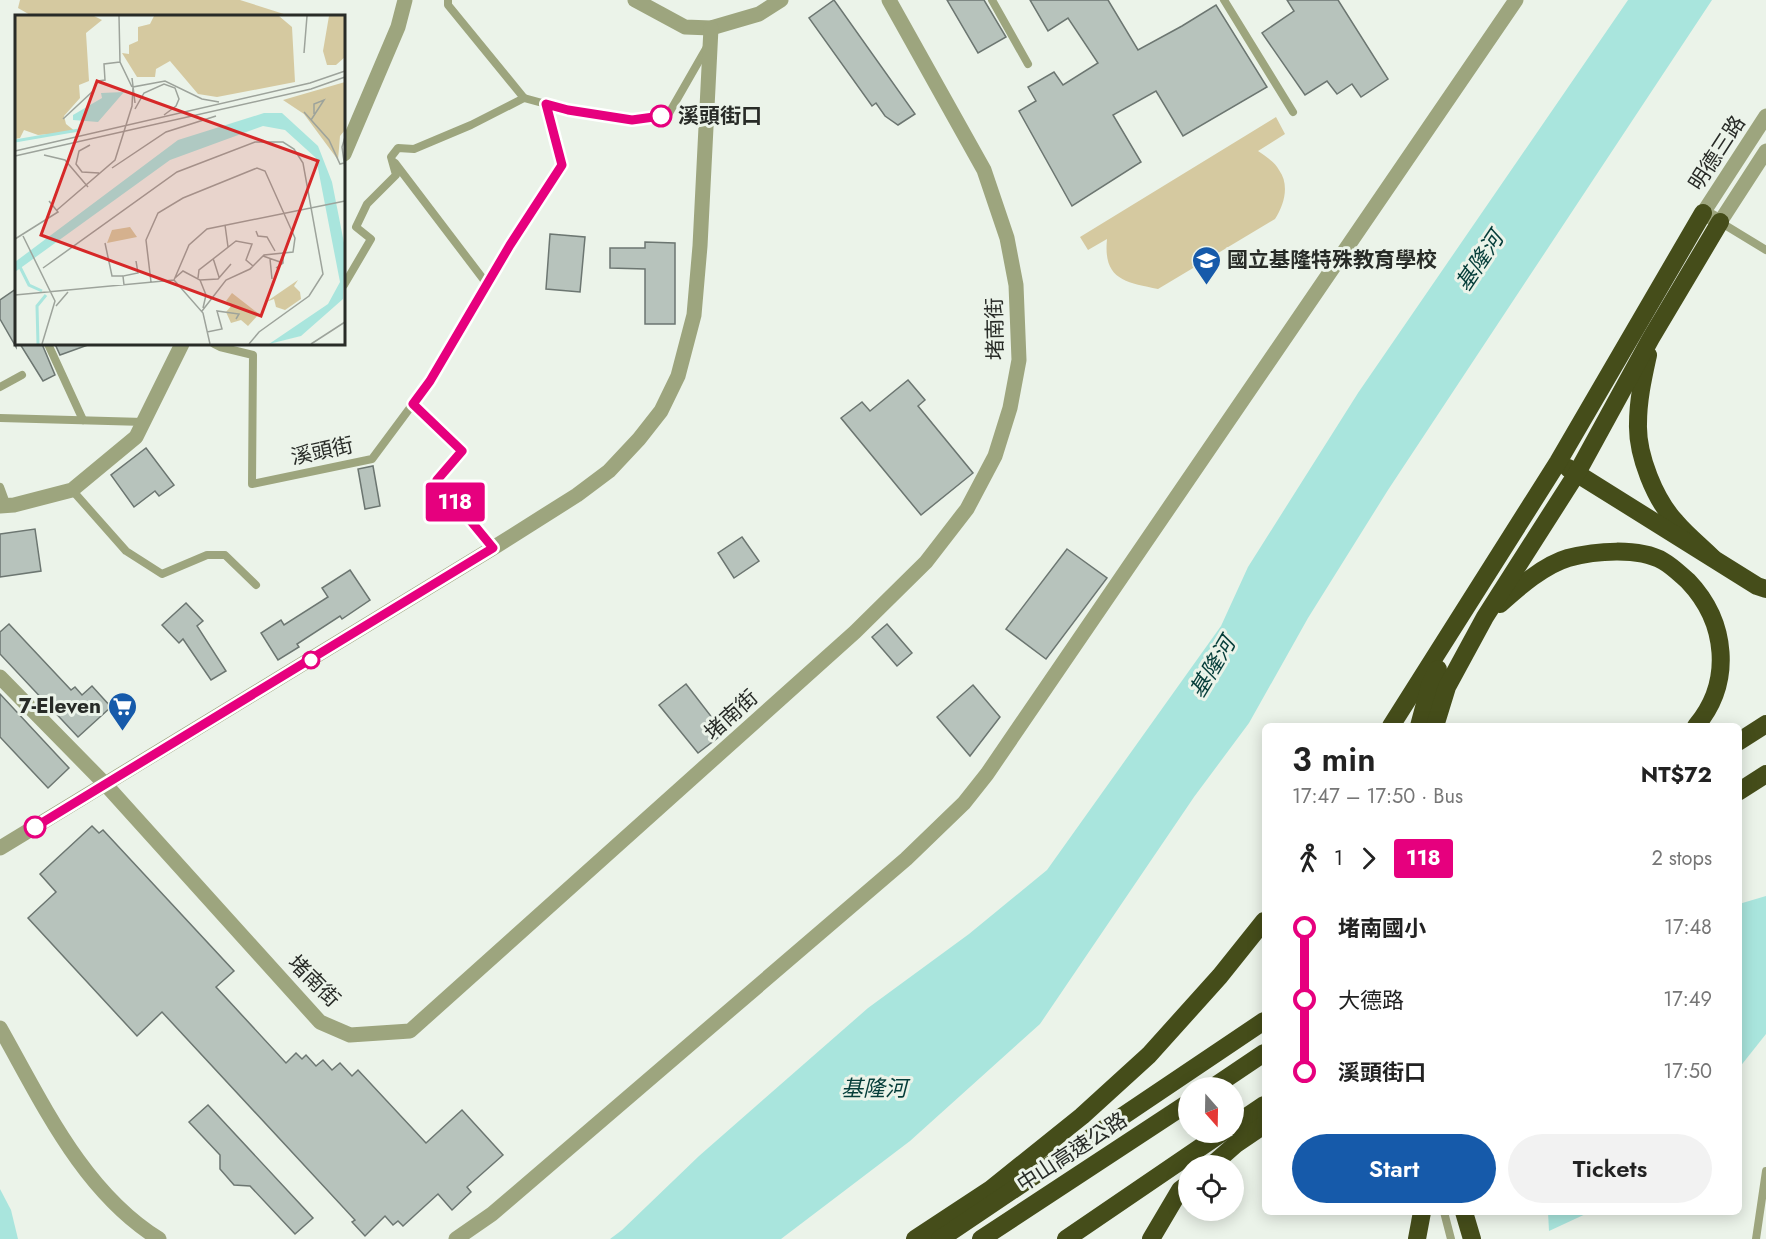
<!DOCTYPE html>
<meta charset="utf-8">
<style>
body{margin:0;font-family:Jost,"Noto Sans TC",sans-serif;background:#f2f2f2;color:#222;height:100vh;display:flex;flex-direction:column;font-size:22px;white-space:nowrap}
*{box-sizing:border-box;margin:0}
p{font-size:20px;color:#767676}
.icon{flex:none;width:33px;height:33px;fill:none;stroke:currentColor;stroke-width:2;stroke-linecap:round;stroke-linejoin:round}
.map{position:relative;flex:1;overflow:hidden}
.sheet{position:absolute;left:1262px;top:723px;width:480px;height:492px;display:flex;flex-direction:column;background:#fff;border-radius:9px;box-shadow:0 3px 15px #0003}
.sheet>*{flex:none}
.badge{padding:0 12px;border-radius:4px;font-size:21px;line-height:39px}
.needle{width:39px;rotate:160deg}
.buttons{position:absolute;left:1178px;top:1077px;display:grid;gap:12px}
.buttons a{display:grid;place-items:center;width:66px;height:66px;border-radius:50%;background:#fff;box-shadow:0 3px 15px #0003;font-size:30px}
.map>.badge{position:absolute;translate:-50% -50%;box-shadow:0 0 0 3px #fff}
.legs{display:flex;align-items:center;gap:9px;height:66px;padding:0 30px;font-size:20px}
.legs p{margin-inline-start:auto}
.headline{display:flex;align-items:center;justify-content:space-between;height:102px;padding:0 30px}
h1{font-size:33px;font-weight:600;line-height:45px}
.action{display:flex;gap:12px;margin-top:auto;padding:12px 30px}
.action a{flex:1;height:69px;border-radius:36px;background:#165aaa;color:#fff;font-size:24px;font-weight:600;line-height:69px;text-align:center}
.action a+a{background:#f2f2f2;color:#222}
ul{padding:0 30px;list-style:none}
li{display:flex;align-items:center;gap:21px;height:72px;font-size:22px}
li i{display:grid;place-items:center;width:9px;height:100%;margin:0 8px;background:currentColor}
li i::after{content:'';width:15px;height:15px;margin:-8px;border:4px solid;border-radius:50%;background:#fff}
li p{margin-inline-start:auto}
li:first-child i{background:linear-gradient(#0000 50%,currentColor 0)}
li:last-child i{background:linear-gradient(currentColor 50%,#0000 0)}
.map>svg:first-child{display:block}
.green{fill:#d5c9a0}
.water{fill:#a9e5dd}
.building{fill:#b7c3bc;stroke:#6c7671;stroke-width:1.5}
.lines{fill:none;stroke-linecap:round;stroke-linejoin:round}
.service{stroke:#9da57e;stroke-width:8}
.minor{stroke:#9da57e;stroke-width:15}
.tertiary{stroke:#9da57e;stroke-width:15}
.motorway{stroke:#454d1a;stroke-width:18}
.line-1-casing{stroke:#fff;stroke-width:14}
.line-1{stroke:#e6007e;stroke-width:9}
.stop-1-dot{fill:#fff;stroke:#e6007e;stroke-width:3}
.labels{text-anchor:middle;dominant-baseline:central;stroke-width:6;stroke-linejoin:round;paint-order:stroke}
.stop-label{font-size:21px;font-weight:bold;fill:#282b27;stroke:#ebf3e9;text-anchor:start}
.street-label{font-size:21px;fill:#282b27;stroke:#ebf3e9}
.poi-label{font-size:21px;font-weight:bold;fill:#282b27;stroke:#ebf3e9;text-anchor:start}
.water-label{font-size:22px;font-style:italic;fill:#053d39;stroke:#ebf3e9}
.inset-river{fill:none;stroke:#a9e5dd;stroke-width:3}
.inset-road{fill:none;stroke:#9da39b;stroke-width:1.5}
.view{fill:#d62828;fill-opacity:0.15;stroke:#d62828;stroke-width:3}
.inset-edge{fill:none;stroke:#282b27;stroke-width:3}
</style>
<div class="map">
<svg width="1766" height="1239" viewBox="0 0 1766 1239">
<rect width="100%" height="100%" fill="#ebf3e9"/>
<g class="green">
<polygon points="20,0 240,0 287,15 287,16 32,16 18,8"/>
<path d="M1276,117l9,17 -27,17c7,5 17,11 21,19 11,15 5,35 -4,49l-117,70c-34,-7 -55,-10 -51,-50l-19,11 -8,-13z"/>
</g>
<g class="water">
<polygon points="1628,0 1712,0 1388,490 1308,618 1249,723 1194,797 1040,1024 910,1141 781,1239 610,1239 622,1230 699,1156 868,1008 969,934 1047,870 1221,626 1248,567 1358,393"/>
<polygon points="1766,896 1766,1034 1739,1068 1739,904"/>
<polygon points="0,1189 11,1210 18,1239 0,1239"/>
<polygon points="1548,1212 1590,1212 1549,1231"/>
</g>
<g class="building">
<polygon points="834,0 915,114 898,125 885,116 876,103 872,106 809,18"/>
<polygon points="947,0 984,0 1006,37 978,53"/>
<polygon points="1030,0 1108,0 1138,50 1182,26 1216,5 1267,87 1183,136 1156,91 1113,115 1141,162 1072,206 1019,111 1036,101 1028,87 1054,72 1063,85 1098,63 1068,18 1048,31"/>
<polygon points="1287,0 1338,0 1388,79 1361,97 1352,84 1337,94 1327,81 1305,95 1262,33 1294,11"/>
<polygon points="550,234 585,237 580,292 546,289"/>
<polygon points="645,242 675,243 675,324 645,324 645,269 610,268 610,248 645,248"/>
<polygon points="16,289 16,347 0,319 0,300"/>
<polygon points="20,344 42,344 55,375 43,381"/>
<polygon points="55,344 87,344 88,345 60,355"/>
<polygon points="908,380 925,400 918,406 973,473 921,515 841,418 862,402 870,411"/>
<polygon points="146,448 174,485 159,496 155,491 134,507 111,475"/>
<polygon points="373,466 380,506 365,509 358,469"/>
<polygon points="35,529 41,571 0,577 0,534"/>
<polygon points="742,537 759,561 734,578 718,553"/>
<polygon points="1067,549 1107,578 1046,659 1006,629"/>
<polygon points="350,570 370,600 342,619 340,616 297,644 299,647 278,660 261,633 281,620 284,625 328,597 322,588"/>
<polygon points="186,603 203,621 197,626 226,671 211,680 183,639 179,643 162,625"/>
<polygon points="9,624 71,690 75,687 82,695 92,686 111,707 78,737 0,654 0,632"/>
<polygon points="887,624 912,653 897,666 872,637"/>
<polygon points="686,684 724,733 698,753 659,705"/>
<polygon points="973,685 1000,717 970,756 937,717"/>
<polygon points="0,694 69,768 48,788 0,737"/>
<polygon points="92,826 99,833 103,830 234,971 216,987 286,1063 296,1053 302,1059 306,1055 316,1066 323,1060 332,1070 340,1063 352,1076 358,1070 426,1143 462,1110 503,1155 467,1187 471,1192 452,1210 438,1194 403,1226 398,1221 393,1225 385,1216 365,1236 352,1222 355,1220 162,1012 137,1036 28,918 56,892 40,874"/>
<polygon points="208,1105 313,1218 295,1234 250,1186 234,1185 220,1169 220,1155 189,1122"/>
</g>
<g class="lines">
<g class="service">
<polyline points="448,0 448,5 524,98 568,110 632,120 668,115 707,47"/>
<polyline points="992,0 1028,64"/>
<polyline points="1224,0 1293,112"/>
<polyline points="395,163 487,284"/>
<polyline points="1720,222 1766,250"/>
<polyline points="344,285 371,239 356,227 367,204 396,175 391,157 398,148 414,149 471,125 524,98"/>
<polyline points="48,344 83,420"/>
<polyline points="214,344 220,347 253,355 252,484 372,459 430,381 510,245 562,165 546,104"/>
<polyline points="0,387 22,375"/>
<polyline points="413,404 462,451 437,480 493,548"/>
<polyline points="0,418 144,422"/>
<polyline points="0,487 7,506"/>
<polyline points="72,490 126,551 162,574 207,555 225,555 256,585"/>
<polyline points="1444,1212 1451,1239"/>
<polyline points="1756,1239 1766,1171"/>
</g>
<g class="minor">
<polyline points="635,0 685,27 711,28 759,14 781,0"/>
<polyline points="344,154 398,27 405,0"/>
<polyline points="0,506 14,505 72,490 136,437 182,344"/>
<polyline points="0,677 106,785 320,1022 350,1035 410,1031 855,632 926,562 967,509 995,456 1010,408 1019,360 1016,285 1007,238 984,170 889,0"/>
<polyline points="0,848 493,548 577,495 609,471 639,439 661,411 678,376 694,315 700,246 711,28"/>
<path d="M0,1028c43,76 83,164 159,211"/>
<polyline points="456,1239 492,1214 906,859 964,803 987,774 1516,0"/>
</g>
<polyline class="tertiary" points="1766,116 1703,213 1720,222 1766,151"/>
<g class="motorway">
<path d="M1648,355c-5,23 -10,45 -10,69 -1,31 17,76 38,98 11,13 25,24 37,36"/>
<polyline points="1568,468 1757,586 1766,589"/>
<path d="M1500,604c19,-17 44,-39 68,-46 27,-7 70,-11 95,3 9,5 17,13 25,20 39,41 45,101 8,145"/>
<polyline points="1391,726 1558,462 1703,213"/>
<polyline points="1419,726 1430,685 1438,669"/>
<polyline points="1435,726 1447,687 1485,617 1577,473 1651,338 1720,222"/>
<polyline points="1738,742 1766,724"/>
<polyline points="1738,792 1766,774"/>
<polyline points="1212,1088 1264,1053"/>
<polyline points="1233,1126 1264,1105"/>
<polyline points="1211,1166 1236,1144 1264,1125"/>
<polyline points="1464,1212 1472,1239"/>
<polyline points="915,1239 991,1189 1082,1116 1149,1055 1220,976 1264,921"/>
<polyline points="940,1239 1264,1021"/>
<polyline points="981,1239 1188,1103"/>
<polyline points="1066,1239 1223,1132"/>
<polyline points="1151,1239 1180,1190 1188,1184"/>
<polyline points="1417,1239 1422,1212"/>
</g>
</g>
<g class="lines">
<defs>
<polyline id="line-1" points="35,827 493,548 437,480 462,451 413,404 430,381 510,245 562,165 546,104 568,110 632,120 661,116"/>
</defs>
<use href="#line-1" class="line-1-casing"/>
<use href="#line-1" class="line-1"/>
</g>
<defs>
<symbol id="school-pin" viewBox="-11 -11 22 30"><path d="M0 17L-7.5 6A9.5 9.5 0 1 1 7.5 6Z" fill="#165aaa" stroke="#ebf3e9"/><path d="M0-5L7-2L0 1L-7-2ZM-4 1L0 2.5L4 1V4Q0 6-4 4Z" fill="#fff"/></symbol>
<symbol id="supermarket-pin" viewBox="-11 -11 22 30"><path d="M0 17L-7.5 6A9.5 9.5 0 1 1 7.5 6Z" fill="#165aaa" stroke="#ebf3e9"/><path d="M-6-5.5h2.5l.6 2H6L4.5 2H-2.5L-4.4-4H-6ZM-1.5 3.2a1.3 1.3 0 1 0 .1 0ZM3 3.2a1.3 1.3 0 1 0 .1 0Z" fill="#fff"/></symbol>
</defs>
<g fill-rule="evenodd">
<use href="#school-pin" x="1190" y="244" width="33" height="45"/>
<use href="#supermarket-pin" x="106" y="690" width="33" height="45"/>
</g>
<g class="stop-1-dot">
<circle cx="661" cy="116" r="10"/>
<circle cx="311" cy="660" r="8"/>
<circle cx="35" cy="827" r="10"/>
</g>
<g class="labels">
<g class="stop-label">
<text x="678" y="116">溪頭街口</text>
</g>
<g class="street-label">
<text transform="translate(1717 153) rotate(-57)">明德三路</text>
<text transform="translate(995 329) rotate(-91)">堵南街</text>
<text transform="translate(322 451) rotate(-12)">溪頭街</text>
<text transform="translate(731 715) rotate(-42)">堵南街</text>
<text transform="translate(314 981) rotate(45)">堵南街</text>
<text transform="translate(1072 1152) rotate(-33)">中山高速公路</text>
</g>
<g class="poi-label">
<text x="1227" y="260">國立基隆特殊教育學校</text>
<text x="101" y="706" text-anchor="end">7-Eleven</text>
</g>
<g class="water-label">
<text transform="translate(1479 261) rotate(-56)">基隆河</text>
<text transform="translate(1212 667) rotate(-59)">基隆河</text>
<text x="874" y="1088">基隆河</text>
</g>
</g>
<g transform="translate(15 15)">
<rect width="330" height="330" fill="#ebf3e9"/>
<path d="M0,1h79l8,4 -16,13 3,48 -10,4 1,13 -16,18 2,8 10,8 -38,3 -14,-5 -4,8 -5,1zM139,1h125l13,11 3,55 -78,15 -19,-3 -28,-33 -14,8 -1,8h-18l-15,-24 7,1v-9l9,-4v-14l12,-3zM314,1h16v41l-9,8h-9l-4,-14zM330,67v48l-5,6 -2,24 -34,-46 -21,-14zM115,212l7,10 -30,6 5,-13zM283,265l-4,6 6,6 1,7 -16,11 -9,-3 -2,-8 -8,3zM217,278l27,21 -11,12 -7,-6 -10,3 -5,-11 6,-7 -6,-4z" fill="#d5c9a0"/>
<path d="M109,77l-26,30 -25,-2v-5l29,-17 -1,-5zM249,98h18l36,33 14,36 13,66 -2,51 -42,37 -32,8 59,-40 12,-22 -24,-124 -31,-28 -22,-4 -93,34 -155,112v-10l163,-122z" fill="#a9e5dd"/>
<path class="inset-river" d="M0,126l64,-11 2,-6M5,252l9,18 13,6M23,329l-1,-38 9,-11"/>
<path class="inset-road" d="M104,1l1,46 12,25M289,38l3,-37M117,63l3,25M120,94l9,-16 20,-9 11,4 4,11 -3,7 -12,9M289,97l25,28 11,24 4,-1M48,104l30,-28 5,-10 7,-1 -1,-16 16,-2M296,105l13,-20 -10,4v10M330,122l-3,10 3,21M75,130l-11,6 -3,13 6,8 17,1M0,136l295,-68 35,-12M29,140l21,5 23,27M0,141l296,-67 34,-12M97,153l54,-36 50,-16M42,195l58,-50 17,-54 1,-19 32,-6 37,18 17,3M210,210l3,22M241,216l2,5 9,1 8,14M8,221l32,65 -13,43M0,224l43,-27 -9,-11M90,228l7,33h11M248,241l20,7M198,243l6,19M255,244l2,20M28,253l134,-96 78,-30h28l11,7 9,14 20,111 -14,22 -50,36 -10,12M261,253l7,-5v-11M160,263l8,-7 17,9 6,15 -3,13M183,263l1,-8 37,-29 16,3 -6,16 7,6M159,265l15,-35 18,-16 138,-28M185,265l18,-1 13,-15M136,267l-5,-42 12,-27 25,-15 74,-30 8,3 30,67 -2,14 -29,3 -14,14 -24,11 -24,31M109,270l-1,-9 15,-3 -2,-12M0,280l159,-15 29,33 7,31M41,291l12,-14M192,317l15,-3 -5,-18 22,3 -3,5M296,329l34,-22"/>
<path class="view" d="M82,66l221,80 -57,155 -220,-81z"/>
<rect width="330" height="330" class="inset-edge"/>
</g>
</svg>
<div class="buttons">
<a><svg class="needle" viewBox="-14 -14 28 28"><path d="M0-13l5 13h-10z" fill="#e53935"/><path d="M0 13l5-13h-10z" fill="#767676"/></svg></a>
<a><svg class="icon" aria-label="locate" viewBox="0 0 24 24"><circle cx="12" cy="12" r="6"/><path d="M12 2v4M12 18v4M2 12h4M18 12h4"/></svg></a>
</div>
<b class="badge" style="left:455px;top:502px;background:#e6007e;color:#fff">118</b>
<section class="sheet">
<div class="headline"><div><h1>3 min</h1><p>17:47 – 17:50 · Bus</p></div><b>NT$72</b></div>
<div class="legs"><svg class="icon" aria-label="walk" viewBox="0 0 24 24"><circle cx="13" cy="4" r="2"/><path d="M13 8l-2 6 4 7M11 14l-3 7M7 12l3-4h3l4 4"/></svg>1<svg class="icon" aria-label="forward" viewBox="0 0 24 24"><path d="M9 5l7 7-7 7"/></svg><b class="badge" style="background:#e6007e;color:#fff">118</b><p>2 stops</p></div>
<ul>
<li><i style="color:#e6007e"></i><b>堵南國小</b><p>17:48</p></li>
<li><i style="color:#e6007e"></i><span>大德路</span><p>17:49</p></li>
<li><i style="color:#e6007e"></i><b>溪頭街口</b><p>17:50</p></li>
</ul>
<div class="action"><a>Start</a><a>Tickets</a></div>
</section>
</div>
